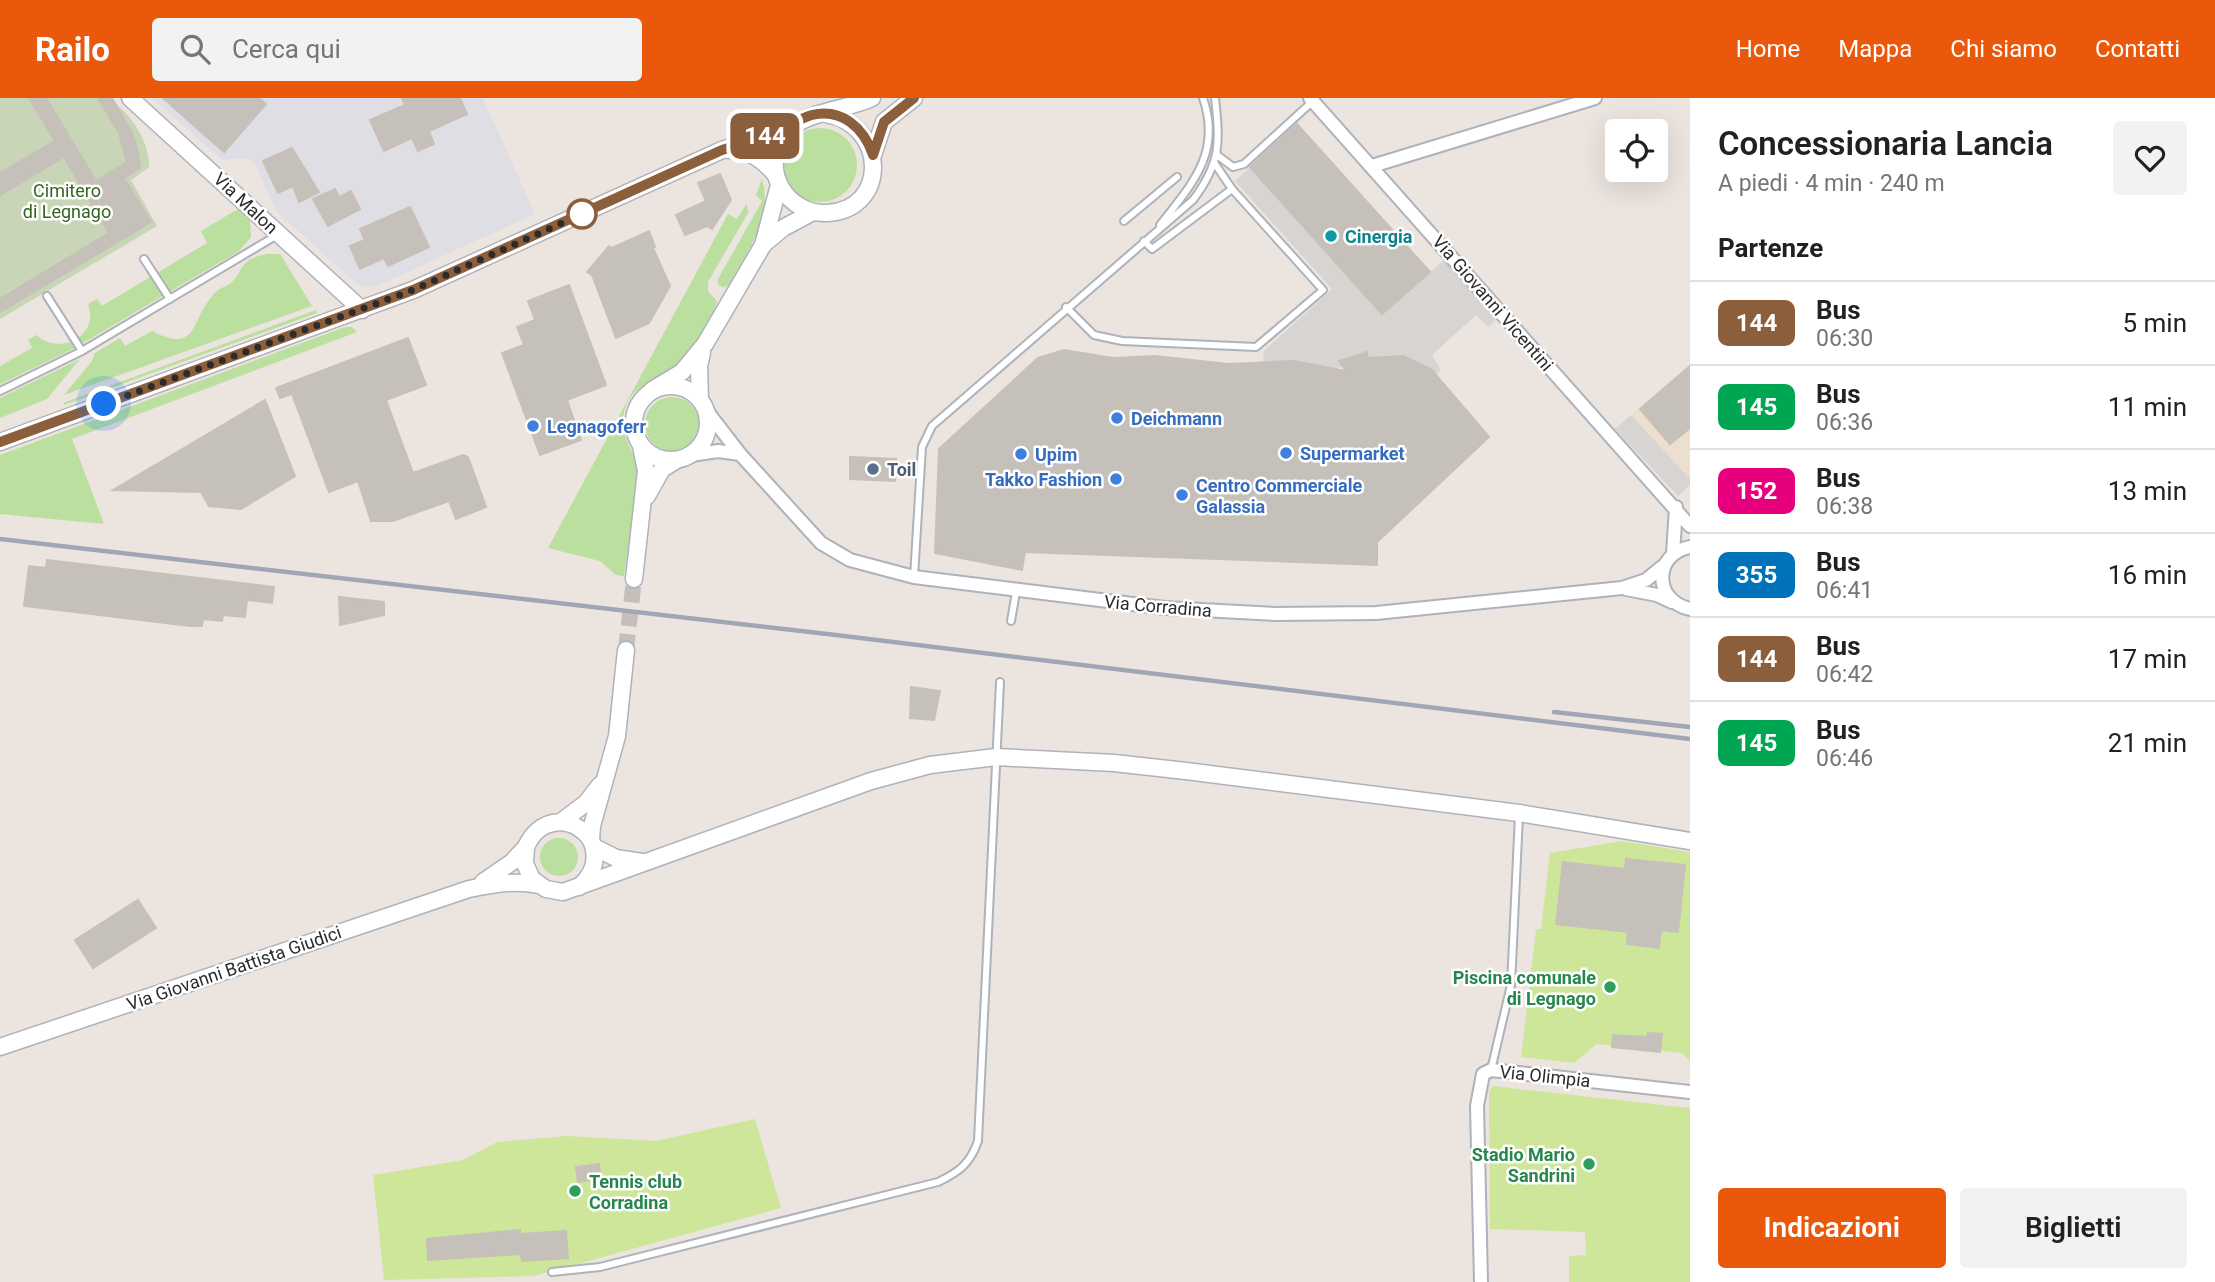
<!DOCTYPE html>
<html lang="it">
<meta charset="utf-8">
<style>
body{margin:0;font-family:Roboto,sans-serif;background:#f2f2f2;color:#202124;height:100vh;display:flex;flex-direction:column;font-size:26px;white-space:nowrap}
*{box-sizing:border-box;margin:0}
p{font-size:23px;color:#757577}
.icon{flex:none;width:38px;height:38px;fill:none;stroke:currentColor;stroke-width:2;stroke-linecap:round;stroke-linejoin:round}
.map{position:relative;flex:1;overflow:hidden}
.drawer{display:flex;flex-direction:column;background:#fff;width:525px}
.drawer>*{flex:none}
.badge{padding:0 14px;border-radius:10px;font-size:24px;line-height:46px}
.tools{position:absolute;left:1605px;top:21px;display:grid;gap:14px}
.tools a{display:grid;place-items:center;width:63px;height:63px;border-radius:7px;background:#fff;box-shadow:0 7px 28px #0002;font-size:35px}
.you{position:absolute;width:35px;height:35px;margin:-18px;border:5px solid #fff;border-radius:50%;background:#1a73e8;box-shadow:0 0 0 10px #1a73e833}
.map>.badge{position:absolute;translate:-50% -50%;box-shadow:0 0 0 4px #fff}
h2{padding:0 28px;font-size:26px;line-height:63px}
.round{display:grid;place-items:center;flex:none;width:74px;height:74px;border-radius:7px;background:#f2f2f2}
.head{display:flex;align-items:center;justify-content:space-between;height:119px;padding:0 28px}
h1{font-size:33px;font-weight:600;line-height:52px}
.cta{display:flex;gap:14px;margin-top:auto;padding:14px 28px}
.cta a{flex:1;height:80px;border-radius:7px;background:#ea580c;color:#fff;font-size:28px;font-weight:600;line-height:80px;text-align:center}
.cta a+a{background:#f2f2f2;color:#202124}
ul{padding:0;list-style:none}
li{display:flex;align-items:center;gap:21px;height:84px;padding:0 28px;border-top:2px solid #e0e0e0}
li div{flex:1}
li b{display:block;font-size:26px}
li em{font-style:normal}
li .badge{min-width:77px;font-weight:700;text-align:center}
header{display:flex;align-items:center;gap:42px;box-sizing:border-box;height:98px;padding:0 35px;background:#ea580c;color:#fff}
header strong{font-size:33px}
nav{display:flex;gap:38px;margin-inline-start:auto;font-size:24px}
.search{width:490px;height:63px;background:#f2f2f2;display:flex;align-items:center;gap:18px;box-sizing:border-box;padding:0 24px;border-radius:7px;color:#757577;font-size:26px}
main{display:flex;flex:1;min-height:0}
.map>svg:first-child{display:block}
.industrial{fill:#dfdee5}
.education{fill:#ecdfcf}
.green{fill:#bbdf9e}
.cemetery{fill:#c8d5b6}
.pitch{fill:#cee69a}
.plaza{fill:#d8d4d1}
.building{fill:#c5c0b9;stroke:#c7c0b8;stroke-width:2}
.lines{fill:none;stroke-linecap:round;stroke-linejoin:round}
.secondary-tunnel{stroke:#c5bfba;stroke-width:16;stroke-dasharray:16 8;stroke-linecap:butt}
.lane-casing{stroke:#aeb2bb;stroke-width:10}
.street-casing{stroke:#aeb2bb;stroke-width:16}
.secondary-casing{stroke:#aeb2bb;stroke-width:19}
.lane{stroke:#fff;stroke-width:6}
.street{stroke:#fff;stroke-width:12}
.secondary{stroke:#fff;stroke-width:16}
.rail{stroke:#a1a6b4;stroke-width:4.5}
.line-casing{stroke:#fff;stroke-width:16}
.line{stroke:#8b5e3c;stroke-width:10}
.walk{stroke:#2b2b2b;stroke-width:7;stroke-dasharray:0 12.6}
.stop-dot{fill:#fff;stroke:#8b5e3c;stroke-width:3.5}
.culture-dot{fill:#0f9aa8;stroke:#fff;stroke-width:2.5}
.shop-dot{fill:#3f7fe0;stroke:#fff;stroke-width:2.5}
.service-dot{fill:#5c6f8a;stroke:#fff;stroke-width:2.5}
.leisure-dot{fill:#2e9e5b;stroke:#fff;stroke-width:2.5}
.labels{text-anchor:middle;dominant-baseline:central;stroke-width:5;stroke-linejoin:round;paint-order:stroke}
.park-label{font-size:18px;fill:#35641f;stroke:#fff}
.street-label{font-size:18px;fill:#2b2b2b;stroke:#fff}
.culture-label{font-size:18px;font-weight:bold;fill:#0d838f;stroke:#fff;text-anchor:start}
.shop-label{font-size:18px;font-weight:bold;fill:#366cbe;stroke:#fff;text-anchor:start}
.service-label{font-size:18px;font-weight:bold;fill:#4e5e75;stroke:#fff;text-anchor:start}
.leisure-label{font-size:18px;font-weight:bold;fill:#27864d;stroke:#fff;text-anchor:end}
</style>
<header>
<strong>Railo</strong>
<div class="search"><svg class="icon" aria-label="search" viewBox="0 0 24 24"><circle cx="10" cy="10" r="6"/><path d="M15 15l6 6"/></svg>Cerca qui</div>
<nav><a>Home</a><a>Mappa</a><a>Chi siamo</a><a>Contatti</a></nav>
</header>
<main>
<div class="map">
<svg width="1690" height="1184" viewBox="0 0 1690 1184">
<rect width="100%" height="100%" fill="#ece4de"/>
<polygon class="industrial" points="152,0 483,0 535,116 379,187 365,189 356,185 276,113 256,68 247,60 222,62"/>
<polygon class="education" points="1690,265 1690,381 1631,317"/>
<g class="green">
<circle cx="820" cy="67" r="37"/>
<path d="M762,81c12,40 -16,74 -34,107l-6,1 -4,-3v-5l44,-78 -6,-6z"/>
<path d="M747,105l1,10 -40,69v9l9,10 -1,5 -29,51c-18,29 -63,19 -64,66 0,19 15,32 15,51l-14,102 -8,-1 -16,-14 -52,-13 180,-334 9,5z"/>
<path d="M238,111l12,11 1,17 -12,14 -168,99 -71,34v-18l32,-18 -4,-8 8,-5c23,21 64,2 52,-31l9,-5 5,7 105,-63 -6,-12z"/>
<path d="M266,156h14l32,52 -248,89 28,-34 3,-8 25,-15 5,8 27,-15c47,24 38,-11 61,-36 4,-6 12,-8 18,-12 15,-15 6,-22 35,-29z"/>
<polygon points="316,212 317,215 64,307 63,305"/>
<polygon points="345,229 352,229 357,234 72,341 104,426 0,416 0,357"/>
<polygon points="80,261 47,301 0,320 0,300"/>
<circle cx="672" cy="326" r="27"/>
<circle cx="559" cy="759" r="19"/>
</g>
<path class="cemetery" d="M0,0c21,0 88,0 104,0 24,8 47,46 45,69l-18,13 26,46 -157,93z"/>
<g class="pitch">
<polygon points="1622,743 1690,754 1690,964 1682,955 1597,946 1574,965 1521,959 1536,831 1541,831 1550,755"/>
<polygon points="1493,988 1690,1010 1690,1184 1569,1184 1569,1158 1586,1157 1585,1134 1490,1131 1489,994"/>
<polygon points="755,1021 781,1110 534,1178 384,1182 373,1077 463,1062 497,1044 567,1038 656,1043"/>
</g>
<g class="plaza">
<polygon points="1250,69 1382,216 1444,162 1497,221 1488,229 1476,217 1432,257 1441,272 1436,277 1430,271 1403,258 1367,260 1367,254 1343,269 1331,271 1294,263 1263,263 1264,253 1332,191 1235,83"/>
<polygon points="1631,317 1690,381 1690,387 1678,398 1615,331"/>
</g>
<g class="building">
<polygon points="29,0 46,0 96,83 127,64 119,35 98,0 112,0 133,37 138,55 140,70 124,80 151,124 0,214 0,201 109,135 64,59 0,97 0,75 55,43"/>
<polygon points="163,0 259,0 266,6 224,54"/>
<polygon points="402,0 460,0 467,16 429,33 434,46 418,53 412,40 384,53 370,22 405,7"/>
<polygon points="1297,26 1430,174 1382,216 1250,69"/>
<polygon points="292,50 319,94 299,104 293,88 278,95 263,63"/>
<polygon points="720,76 731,102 712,131 707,128 685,137 676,117 706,103 698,85"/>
<polygon points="335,91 339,99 351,93 360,111 328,128 313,101"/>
<polygon points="410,109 429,149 388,168 384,160 360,171 350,148 365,142 360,131"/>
<polygon points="649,133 655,149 653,150 670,188 649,225 616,240 592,177 587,174 609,148 612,150"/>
<polygon points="569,187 606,287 567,302 581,342 540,357 502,255 524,247 517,229 535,222 528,203"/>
<polygon points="408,240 426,287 386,302 413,375 463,357 468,359 486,409 456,421 449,403 393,423 371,423 358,383 329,394 292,296 280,300 276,290"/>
<polygon points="1064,252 1113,260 1155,258 1228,266 1294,263 1346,273 1339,263 1367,254 1367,260 1403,258 1431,271 1489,339 1377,444 1377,467 1025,454 1022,472 935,455 939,351 1038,260"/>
<polygon points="1690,268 1690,330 1670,346 1640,311"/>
<polygon points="265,302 295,378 241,411 209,408 201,394 113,392"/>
<polygon points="850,359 896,361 895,383 850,381"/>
<polygon points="47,462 274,489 272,505 247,502 245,519 223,517 222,523 203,521 202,528 190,528 24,508 29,468 46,470"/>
<polygon points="339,499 384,504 384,517 340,527"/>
<polygon points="911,589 940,593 934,622 910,620"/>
<polygon points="1626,761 1685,767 1678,834 1661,832 1659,850 1627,846 1628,834 1556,826 1563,764 1625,771"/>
<polygon points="138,802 156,830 93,870 75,842"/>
<polygon points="1648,935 1662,936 1660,954 1612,949 1613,937 1647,939"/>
<polygon points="599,1066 601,1081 578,1084 576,1069"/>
<polygon points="520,1132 520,1136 566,1133 568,1160 522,1163 521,1156 428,1162 427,1141"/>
</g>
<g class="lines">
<polyline class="secondary-tunnel" points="626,552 634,481"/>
<defs>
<g id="lane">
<polyline points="1217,57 1233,69 1244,66 1313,3"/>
<polyline points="1215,66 1232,91"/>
<polyline points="1124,123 1177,79"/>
<path d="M1160,127c32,-41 62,-72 43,-127"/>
<polyline points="144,161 170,201"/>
<polyline points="47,198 82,253"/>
<polyline points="1066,209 1094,237 1122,243 1256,249 1323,192 1232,91 1152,151 1144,143"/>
<polyline points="0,293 82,253 279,136"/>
<path d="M914,479l8,-130 10,-21 261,-226c28,-37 27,-57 22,-102"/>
<polyline points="1011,523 1016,494"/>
<polyline points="1491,972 1511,887 1519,717"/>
<path d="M552,1174l48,-5 338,-85c21,-10 32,-18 40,-41l22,-459"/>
</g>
<g id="street">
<polyline points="1310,0 1690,428"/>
<polyline points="1372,68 1595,0"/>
<polyline points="706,312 740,356 821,445 850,462 914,479 1165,510 1275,516 1376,515 1622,490 1646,482 1662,469"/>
<polyline points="691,357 718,353 740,356"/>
<path d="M1690,449c-37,7 -37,54 0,62"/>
<polyline points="1673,456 1676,409"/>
<polyline points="1626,491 1657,497 1672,504"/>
<polyline points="1481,1184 1477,1008 1483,976 1491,972 1690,994"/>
</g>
<g id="secondary">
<polyline points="130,0 362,212"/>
<path d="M826,16c62,11 63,96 1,99 -18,1 -36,-9 -45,-24 -6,-9 -8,-20 -7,-31 5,-48 63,-44 97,-60"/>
<path d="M728,52c20,-1 34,9 47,24"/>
<polyline points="873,57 884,24 914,0"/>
<polyline points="765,145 783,130 813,114"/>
<circle cx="671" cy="325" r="37"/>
<polyline points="652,292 682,274 705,246 763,147 779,87"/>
<polyline points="700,301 699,268 702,255"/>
<polyline points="0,344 413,192 722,52 792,28"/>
<polyline points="647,398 662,371 677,362"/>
<polyline points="634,481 646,373 641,348"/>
<polyline points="562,723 586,705 600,687"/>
<polyline points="591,742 592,728 617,638 626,552"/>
<polyline points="594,749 616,760 642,764"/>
<polyline points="483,784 512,764 526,749"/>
<path d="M579,789c15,-13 20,-29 12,-47 -19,-26 -52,-23 -65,7l-1,17 7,15 14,10 17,3 308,-111 59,-16 66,-8 118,6 72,8 333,42 171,28"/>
<path d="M0,949l469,-158c24,-5 45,-9 70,-4"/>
</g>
</defs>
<use href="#lane" class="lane-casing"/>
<use href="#street" class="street-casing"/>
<use href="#secondary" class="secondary-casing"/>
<use href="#lane" class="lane"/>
<use href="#street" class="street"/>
<use href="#secondary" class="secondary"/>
<g class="rail">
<polyline points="0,441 836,537 1690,641"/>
<polyline points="1554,614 1690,629"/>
</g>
</g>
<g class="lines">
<defs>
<path id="line" d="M0,344l413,-152 309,-140c19,-6 38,-12 56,-19 12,-5 22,-13 34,-16 30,-7 52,13 61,40l11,-33 30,-24"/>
</defs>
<use href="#line" class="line-casing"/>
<use href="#line" class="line"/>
<polyline class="walk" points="104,306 413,192 582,116"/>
</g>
<circle class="stop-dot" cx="582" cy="116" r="14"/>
<circle class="culture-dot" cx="1331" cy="138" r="7"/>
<g class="shop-dot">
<circle cx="1117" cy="320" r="7"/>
<circle cx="533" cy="328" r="7"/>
<circle cx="1286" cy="355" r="7"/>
<circle cx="1021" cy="356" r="7"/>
<circle cx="1116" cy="381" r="7"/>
<circle cx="1182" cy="397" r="7"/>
</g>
<circle class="service-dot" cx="873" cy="371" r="7"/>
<g class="leisure-dot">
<circle cx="1610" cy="889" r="7"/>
<circle cx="1589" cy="1066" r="7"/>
<circle cx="575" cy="1093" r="7"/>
</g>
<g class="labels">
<g class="park-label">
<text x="67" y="92">Cimitero<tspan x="67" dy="21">di Legnago</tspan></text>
</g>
<g class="street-label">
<text transform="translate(246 105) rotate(43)">Via Malon</text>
<text transform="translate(1493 205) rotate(49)">Via Giovanni Vicentini</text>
<text transform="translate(1158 508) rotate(5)">Via Corradina</text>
<text transform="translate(234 870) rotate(-19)">Via Giovanni Battista Giudici</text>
<text transform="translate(1545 978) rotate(6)">Via Olimpia</text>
</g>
<g class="culture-label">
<text x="1345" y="138">Cinergia</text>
</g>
<g class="shop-label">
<text x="1131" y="320">Deichmann</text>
<text x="547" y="328">Legnagoferr</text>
<text x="1300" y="355">Supermarket</text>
<text x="1035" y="356">Upim</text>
<text x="1102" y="381" text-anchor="end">Takko Fashion</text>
<text x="1196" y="387">Centro Commerciale<tspan x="1196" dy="21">Galassia</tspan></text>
</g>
<g class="service-label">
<text x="887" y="371">Toil</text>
</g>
<g class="leisure-label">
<text x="1596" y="879">Piscina comunale<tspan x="1596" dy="21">di Legnago</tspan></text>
<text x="1575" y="1056">Stadio Mario<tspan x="1575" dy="21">Sandrini</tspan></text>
<text x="589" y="1083" text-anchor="start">Tennis club<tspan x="589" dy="21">Corradina</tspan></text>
</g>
</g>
</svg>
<div class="tools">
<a><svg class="icon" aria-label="locate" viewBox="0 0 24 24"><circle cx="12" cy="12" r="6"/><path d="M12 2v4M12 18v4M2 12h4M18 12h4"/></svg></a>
</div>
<div class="you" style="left:104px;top:306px"></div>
<b class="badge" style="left:765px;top:38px;background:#8b5e3c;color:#fff">144</b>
</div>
<section class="drawer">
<div class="head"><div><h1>Concessionaria Lancia</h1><p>A piedi · 4 min · 240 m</p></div><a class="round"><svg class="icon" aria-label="heart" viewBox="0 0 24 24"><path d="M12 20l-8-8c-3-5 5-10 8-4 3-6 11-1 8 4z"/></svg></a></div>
<h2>Partenze</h2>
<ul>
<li><span class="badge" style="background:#8b5e3c;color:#fff">144</span><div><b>Bus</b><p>06:30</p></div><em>5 min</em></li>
<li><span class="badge" style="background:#00a651;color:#fff">145</span><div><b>Bus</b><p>06:36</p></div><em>11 min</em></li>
<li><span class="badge" style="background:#e6007e;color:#fff">152</span><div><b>Bus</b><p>06:38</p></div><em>13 min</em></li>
<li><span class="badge" style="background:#0072bc;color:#fff">355</span><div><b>Bus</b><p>06:41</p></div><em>16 min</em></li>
<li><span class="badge" style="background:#8b5e3c;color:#fff">144</span><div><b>Bus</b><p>06:42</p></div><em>17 min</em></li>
<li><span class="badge" style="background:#00a651;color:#fff">145</span><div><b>Bus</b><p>06:46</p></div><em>21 min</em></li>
</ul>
<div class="cta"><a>Indicazioni</a><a>Biglietti</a></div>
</section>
</main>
